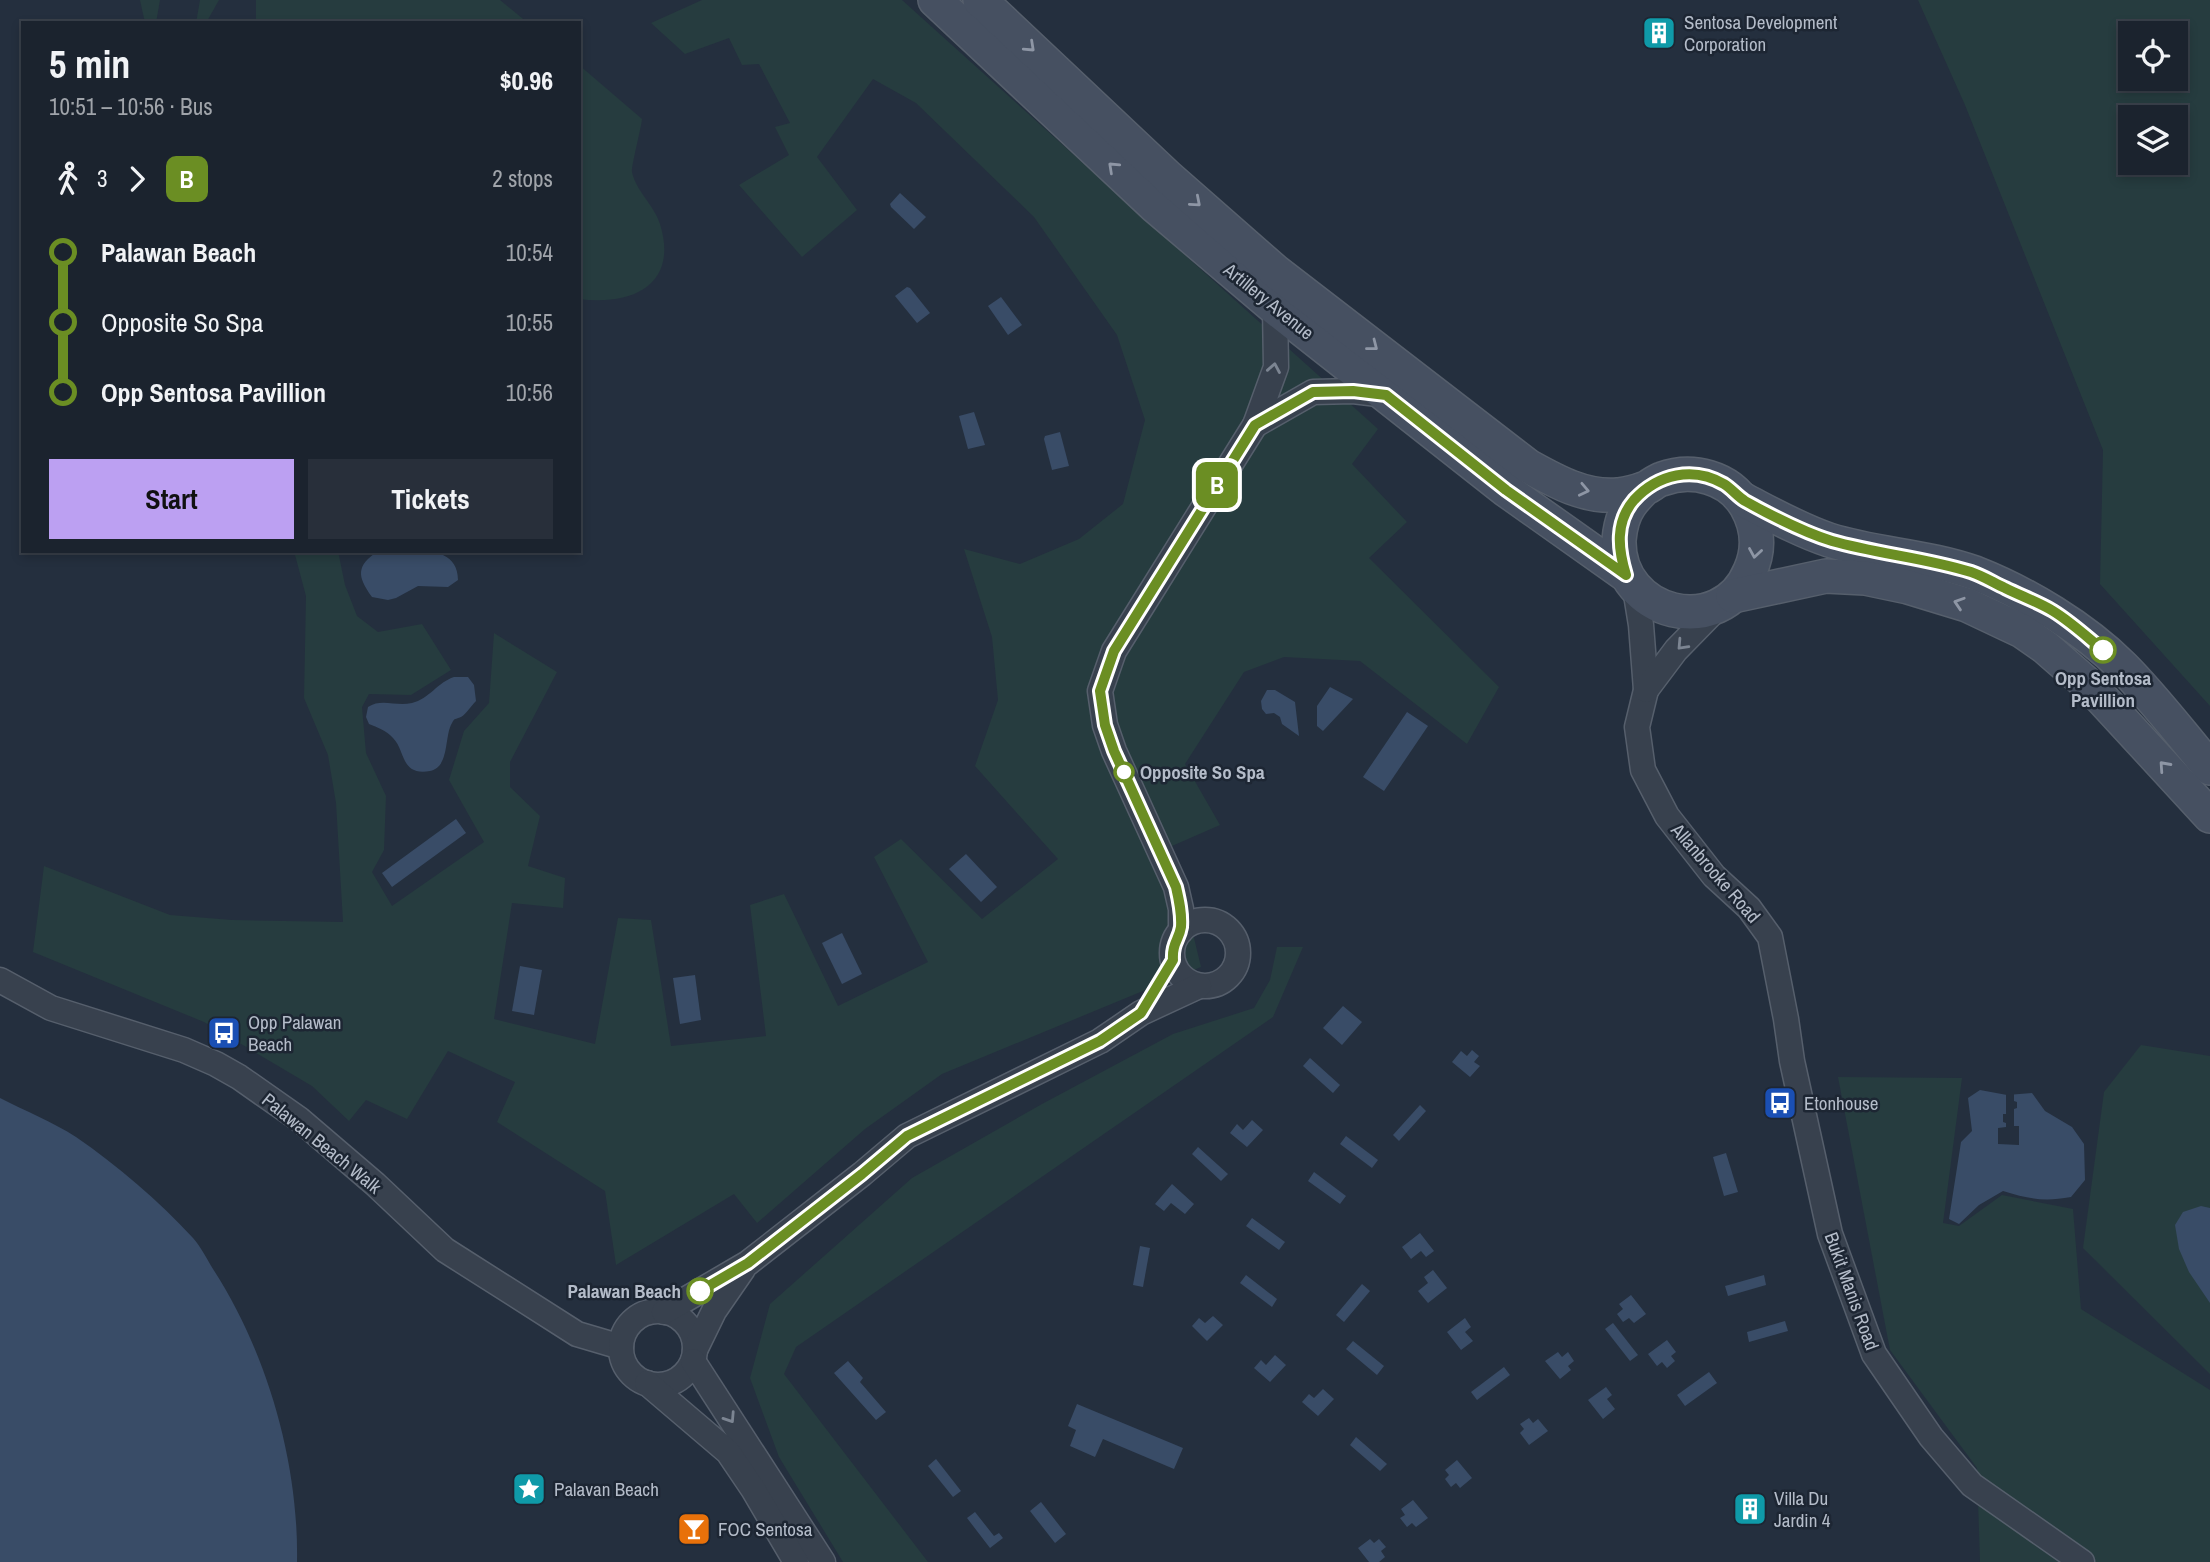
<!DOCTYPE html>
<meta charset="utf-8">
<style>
body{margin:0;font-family:"Archivo Narrow",sans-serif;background:#282f3a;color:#f1f3f6;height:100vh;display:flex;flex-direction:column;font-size:26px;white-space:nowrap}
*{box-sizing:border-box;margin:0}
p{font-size:23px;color:#a0a4aa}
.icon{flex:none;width:38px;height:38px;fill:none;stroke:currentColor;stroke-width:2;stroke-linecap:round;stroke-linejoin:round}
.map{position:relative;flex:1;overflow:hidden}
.side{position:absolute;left:21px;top:21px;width:560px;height:532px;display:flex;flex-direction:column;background:#1b232e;border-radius:0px;box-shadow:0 4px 10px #0003,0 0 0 2px #39404a}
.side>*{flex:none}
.badge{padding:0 14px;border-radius:10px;font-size:24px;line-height:46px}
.fabs{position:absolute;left:2118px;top:21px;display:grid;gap:14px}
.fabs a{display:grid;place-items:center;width:70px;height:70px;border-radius:0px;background:#1b232e;box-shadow:0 4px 10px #0003,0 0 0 2px #39404a;font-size:35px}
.map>.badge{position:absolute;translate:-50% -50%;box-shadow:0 0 0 4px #fff}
.legs{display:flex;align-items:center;gap:10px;height:77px;padding:0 28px;font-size:23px}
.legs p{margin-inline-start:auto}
.overview{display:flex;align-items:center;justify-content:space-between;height:119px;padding:0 28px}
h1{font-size:38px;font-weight:800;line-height:52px}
.action{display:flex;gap:14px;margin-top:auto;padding:14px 28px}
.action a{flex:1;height:80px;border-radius:0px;background:#bca0f2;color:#111;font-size:28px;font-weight:800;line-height:80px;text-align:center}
.action a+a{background:#282f3a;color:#f1f3f6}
ul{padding:0 28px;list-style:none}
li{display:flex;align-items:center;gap:24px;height:70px;font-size:26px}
li i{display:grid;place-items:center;width:10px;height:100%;margin:0 9px;background:currentColor}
li i::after{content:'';width:18px;height:18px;margin:-9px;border:5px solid;border-radius:50%;background:#1b232e}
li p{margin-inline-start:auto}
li:first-child i{background:linear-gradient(#0000 50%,currentColor 0)}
li:last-child i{background:linear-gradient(currentColor 50%,#0000 0)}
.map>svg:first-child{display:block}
.green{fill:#263c3f;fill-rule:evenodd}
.water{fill:#394c67}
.pier{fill:#242f3e}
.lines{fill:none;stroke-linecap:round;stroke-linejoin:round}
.street-casing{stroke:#565f6c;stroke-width:27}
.secondary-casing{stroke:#565f6c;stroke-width:36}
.street{stroke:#38414e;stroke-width:24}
.secondary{stroke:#465061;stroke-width:33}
.oneway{stroke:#8e96a5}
.oneway2{stroke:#7c8592}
.line-1-casing{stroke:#fff;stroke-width:16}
.line-1{stroke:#6b8e23;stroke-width:10}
.stop-1-dot{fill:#fff;stroke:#6b8e23;stroke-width:3.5}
.labels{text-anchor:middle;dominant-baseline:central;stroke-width:5;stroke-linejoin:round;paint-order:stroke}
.poi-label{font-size:19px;fill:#b4bcc9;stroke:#1d2633;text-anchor:start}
.street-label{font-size:19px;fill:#b4bcc9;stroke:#1d2633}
.stop-label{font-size:19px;font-weight:bold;fill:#b4bcc9;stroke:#1d2633}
</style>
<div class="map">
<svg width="2210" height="1562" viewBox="0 0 2210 1562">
<rect width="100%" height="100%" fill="#242f3e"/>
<g class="green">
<polygon points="140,0 160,0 156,23 145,23"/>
<polygon points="200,0 219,0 206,23 196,23"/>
<polygon points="256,0 500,0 528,23 256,23"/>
<polygon points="702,0 902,0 1378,429 1352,464 1407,522 1369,558 1499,687 1467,744 1360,661 1284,657 1244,672 1185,764 1220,825 1172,846 1201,967 942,1074 865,1129 757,1223 734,1194 616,1265 605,1191 497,1122 515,1082 448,1051 407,1119 366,1100 349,1121 312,1086 204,1022 33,952 44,866 170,915 232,920 343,922 336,803 328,755 304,698 306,596 294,551 338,551 345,585 357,616 378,632 422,624 451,670 411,695 369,694 362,707 366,753 386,796 384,850 372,872 392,906 484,842 449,780 464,731 489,703 494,633 557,672 510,762 510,787 540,816 528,866 565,878 563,908 512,903 494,1019 595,1044 618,918 651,920 671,1046 766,1036 750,905 784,894 838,1006 928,962 874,857 901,839 982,919 1058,859 975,766 998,700 992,637 964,549 1020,564 1079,539 1123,504 1145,420 1117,335 1034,217 916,103 873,79 817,157 857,210 802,257 739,185 789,155 775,127 790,123 759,64 742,65 729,38 685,54 651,23"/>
<path d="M1918,0h292v706l-110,-122 3,-134 -138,-345zM2130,33h45v46h-45zM2130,117h45v46h-45z"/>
<path d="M579,65l63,54c-1,10 -11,48 -10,53 4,19 22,33 28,52 19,61 -28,82 -81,75z"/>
<polygon points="1277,947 1303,947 1273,1017 796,1347 784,1374 928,1562 843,1562 779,1457 750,1378 770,1304 912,1178 1042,1104 1173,1034 1254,1008 1270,980"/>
<polygon points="2141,1045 2210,1056 2210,1374 2083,1248 2104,1092"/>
<polygon points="1838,1077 1962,1078 1943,1223 1959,1226 2002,1195 2073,1209 2081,1309 2210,1390 2210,1562 1980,1562 1977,1468 1890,1350"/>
</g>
<g class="water">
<polygon points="900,193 926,217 914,229 891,207 890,204"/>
<polygon points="907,287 910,288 930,313 917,323 895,296"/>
<polygon points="1001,297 1022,325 1008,335 988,306"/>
<polygon points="974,412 985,445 968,449 959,416"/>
<polygon points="1060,432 1069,466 1052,470 1044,439 1045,436"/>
<path d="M378,551c27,0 80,-10 80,29l-10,7 -30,-1 -22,12 -8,2 -16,-3c-15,-21 -16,-31 6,-46z"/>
<path d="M454,677h14l6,8 2,16c-5,5 -10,13 -15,16 -6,3 -6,0 -9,6 -8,13 -2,44 -22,48 -30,5 -24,-20 -37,-33 -6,-7 -16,-11 -24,-14l-3,-7 2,-10c14,-9 28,0 44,-4 17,-4 26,-21 42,-26z"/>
<polygon points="1330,687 1353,699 1323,731 1317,726 1317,706"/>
<polygon points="1267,690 1275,690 1295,702 1299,736 1282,724 1280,717 1274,713 1266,714 1262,709 1261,701"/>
<polygon points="1407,712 1428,726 1384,791 1363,777"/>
<polygon points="456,819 466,833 392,887 382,873"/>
<polygon points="966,854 997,887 981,902 949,869"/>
<polygon points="842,933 862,974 842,984 822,943"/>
<polygon points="520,966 542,970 534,1015 512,1011"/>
<polygon points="695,975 701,1020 680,1024 673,978"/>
<polygon points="1343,1006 1362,1022 1342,1045 1323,1028"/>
<polygon points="1472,1050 1479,1056 1474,1062 1480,1066 1470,1077 1452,1062 1461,1051 1467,1056"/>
<polygon points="1310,1058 1340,1085 1333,1093 1303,1066"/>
<path d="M1980,1090l27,5 25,-2 13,18 27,16 12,17 1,36 -14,17c-27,5 -42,2 -68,-6l-24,14 -20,19 -10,-5 12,-77 11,-11 -4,-33z"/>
<path d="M0,1098c25,13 53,24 76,39 42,29 82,63 117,101 8,9 14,21 20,31 54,83 86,194 84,293h-297z"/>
<polygon points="1420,1105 1426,1111 1399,1141 1393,1135"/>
<polygon points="1252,1120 1263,1130 1247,1147 1230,1133 1237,1124 1243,1130"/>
<polygon points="1346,1136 1378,1160 1372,1168 1340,1144"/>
<polygon points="1198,1147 1228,1174 1221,1181 1192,1154"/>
<polygon points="1726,1153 1738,1192 1724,1196 1713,1157"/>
<polygon points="1314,1172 1346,1196 1340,1204 1308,1181"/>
<polygon points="1172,1184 1194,1204 1185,1214 1171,1203 1164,1211 1155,1204"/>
<polygon points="2201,1206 2210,1208 2210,1303 2189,1272 2179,1249 2175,1225 2183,1212"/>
<polygon points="1252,1218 1285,1242 1279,1250 1246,1226"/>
<polygon points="1420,1233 1434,1251 1426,1257 1421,1251 1411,1259 1402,1247"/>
<polygon points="1140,1246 1150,1248 1143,1287 1133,1285"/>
<polygon points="1433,1270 1447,1288 1428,1303 1418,1291 1428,1283 1424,1277"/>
<polygon points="1246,1275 1277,1299 1272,1307 1240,1283"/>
<polygon points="1764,1275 1766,1285 1728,1296 1725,1286"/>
<polygon points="1362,1284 1370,1291 1344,1322 1336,1315"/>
<polygon points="1631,1295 1646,1314 1634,1323 1629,1318 1623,1322 1617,1314 1623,1309 1619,1304"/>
<polygon points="1213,1316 1223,1325 1207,1341 1192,1326 1199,1318 1205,1323"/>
<polygon points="1465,1318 1471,1327 1465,1332 1473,1341 1461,1350 1447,1332"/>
<polygon points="1785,1321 1788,1331 1749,1342 1747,1332"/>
<polygon points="1613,1323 1638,1355 1630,1361 1605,1329"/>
<polygon points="1667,1340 1676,1352 1671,1356 1675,1361 1667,1368 1662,1362 1657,1366 1648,1354"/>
<polygon points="1353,1341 1384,1366 1377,1375 1346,1349"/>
<polygon points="1558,1352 1562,1357 1568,1352 1574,1361 1568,1366 1571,1370 1560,1379 1545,1361"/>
<polygon points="1275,1355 1286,1365 1270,1382 1254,1368 1261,1360 1266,1365"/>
<polygon points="848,1361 863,1378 860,1382 886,1412 876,1420 834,1373"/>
<polygon points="1504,1367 1510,1375 1477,1400 1471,1392"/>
<polygon points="1709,1372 1717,1383 1685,1406 1677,1395"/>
<polygon points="1606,1387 1612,1395 1607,1399 1615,1409 1603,1419 1588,1400"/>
<polygon points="1323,1389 1334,1399 1318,1416 1302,1402 1309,1394 1314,1398"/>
<polygon points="1077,1404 1183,1448 1174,1469 1103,1439 1095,1457 1070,1446 1076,1430 1068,1426"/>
<polygon points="1529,1418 1533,1423 1538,1419 1548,1431 1529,1445 1520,1433 1524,1429 1520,1424"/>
<polygon points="1356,1437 1387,1464 1380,1471 1350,1445"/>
<polygon points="936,1459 961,1491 953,1497 928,1466"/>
<polygon points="1457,1460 1472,1478 1460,1488 1456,1483 1451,1487 1445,1479 1449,1475 1445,1470"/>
<polygon points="1413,1500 1428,1518 1416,1527 1412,1523 1407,1527 1400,1518 1405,1515 1401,1509"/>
<polygon points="1041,1502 1066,1534 1055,1543 1030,1511"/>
<polygon points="975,1512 994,1536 999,1533 1003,1538 990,1548 967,1518"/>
<polygon points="1370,1539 1374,1543 1379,1539 1386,1547 1381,1551 1385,1557 1379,1562 1369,1562 1358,1548"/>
</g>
<polygon class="pier" points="2006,1091 2014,1091 2014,1101 2017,1102 2017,1108 2014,1109 2014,1126 2019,1126 2019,1145 1998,1144 1998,1128 2006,1127 2006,1123 2003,1122 2003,1114 2006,1114"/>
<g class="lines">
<defs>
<g id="street">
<polyline points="1255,425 1313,392 1353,391 1386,395"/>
<polyline points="1635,588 1641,625 1646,690 1637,727 1643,770 1667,816 1714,876 1749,908 1770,937 1786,1019 1792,1061 1830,1234 1874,1354 1931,1437 1972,1485 2082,1562"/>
<polyline points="1646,690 1676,650 1721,604"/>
<circle cx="1205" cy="953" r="33"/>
<polyline points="1181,931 1181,909 1176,887 1114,751 1105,725 1100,691 1114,651 1255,425 1276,367 1275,308"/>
<polyline points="0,980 51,1008 184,1050 216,1064 239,1077 299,1119 375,1184 445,1250 577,1334 621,1347"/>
<circle cx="658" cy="1348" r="37"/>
<polyline points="664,1312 748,1263 862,1174 907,1136 1100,1041 1141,1013 1199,986"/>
<polyline points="695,1350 714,1311 743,1269"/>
<polyline points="693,1361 823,1562"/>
<polyline points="647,1383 728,1452 753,1489 796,1562"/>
</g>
<g id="secondary">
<polyline points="935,0 1156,207 1275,308 1506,490 1626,575"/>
<path d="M980,0l189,178 106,93 253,195c27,15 57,32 90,29 7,-1 18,-3 25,-6 7,-2 12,-8 19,-10 30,-11 67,-2 84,27 12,21 14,43 4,65 -29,70 -133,44 -131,-31 1,-12 4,-25 11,-35 4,-6 9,-11 14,-16"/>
<path d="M1742,499c29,15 57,31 87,41 47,15 99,16 146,33 51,20 109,55 148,94 31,31 58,67 87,101"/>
<polyline points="1733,596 1826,576 1865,578 1908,587 1967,605 2022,631 2045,647 2093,689 2210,816"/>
</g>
</defs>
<use href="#street" class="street-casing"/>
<use href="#secondary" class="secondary-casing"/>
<use href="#street" class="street"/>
<use href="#secondary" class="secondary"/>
</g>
<defs><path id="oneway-chevron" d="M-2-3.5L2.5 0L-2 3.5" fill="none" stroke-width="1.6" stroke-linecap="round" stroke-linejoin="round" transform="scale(1.75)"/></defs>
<g class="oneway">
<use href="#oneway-chevron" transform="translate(1030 47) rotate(43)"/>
<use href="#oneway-chevron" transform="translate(1113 167) rotate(-137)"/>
<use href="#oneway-chevron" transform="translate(1196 202) rotate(41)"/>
<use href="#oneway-chevron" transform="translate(1373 346) rotate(38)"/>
<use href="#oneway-chevron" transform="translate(1584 490) rotate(12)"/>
<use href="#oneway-chevron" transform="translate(1755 553) rotate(99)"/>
<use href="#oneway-chevron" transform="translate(1959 603) rotate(-162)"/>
<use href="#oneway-chevron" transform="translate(2164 766) rotate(-132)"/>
</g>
<g class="oneway2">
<use href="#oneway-chevron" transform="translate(1274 368) rotate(-80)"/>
<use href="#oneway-chevron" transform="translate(1682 645) rotate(133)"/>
<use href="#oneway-chevron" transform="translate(730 1418) rotate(57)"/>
</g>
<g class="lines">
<defs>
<path id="line-1" d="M700,1291l48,-28 114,-89 45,-38 193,-95 41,-28 32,-53c-1,-17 6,-20 8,-33 1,-14 -2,-27 -5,-40l-62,-136 -9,-26 -5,-34 14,-40 141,-226 58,-33 40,-1 33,4 120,95 120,85c-8,-26 -11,-53 8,-75 24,-26 59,-34 90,-16 8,5 13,12 21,17 27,15 57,31 87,40 46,13 94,17 139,31 12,4 23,11 34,16 16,8 33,14 48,23 18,11 34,26 50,39"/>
</defs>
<use href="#line-1" class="line-1-casing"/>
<use href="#line-1" class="line-1"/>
</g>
<defs>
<symbol id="building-square" viewBox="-11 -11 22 22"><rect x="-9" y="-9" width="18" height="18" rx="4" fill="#0f9aa8" stroke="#1d2633"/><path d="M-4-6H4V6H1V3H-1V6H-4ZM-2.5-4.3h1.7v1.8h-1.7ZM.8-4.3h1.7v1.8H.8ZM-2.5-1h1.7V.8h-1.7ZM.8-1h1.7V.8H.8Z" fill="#fff"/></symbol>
<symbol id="bus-square" viewBox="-11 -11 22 22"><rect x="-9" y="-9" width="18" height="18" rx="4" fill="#1a4fb4" stroke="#1d2633"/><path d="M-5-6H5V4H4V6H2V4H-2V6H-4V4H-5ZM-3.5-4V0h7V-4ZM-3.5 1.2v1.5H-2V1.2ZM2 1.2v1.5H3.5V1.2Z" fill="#fff"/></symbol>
<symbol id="sight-square" viewBox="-11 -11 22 22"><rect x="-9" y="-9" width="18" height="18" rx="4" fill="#0f9aa8" stroke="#1d2633"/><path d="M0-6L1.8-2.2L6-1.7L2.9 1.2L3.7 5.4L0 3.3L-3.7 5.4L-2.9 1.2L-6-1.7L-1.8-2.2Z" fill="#fff"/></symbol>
<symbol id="bar-square" viewBox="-11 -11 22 22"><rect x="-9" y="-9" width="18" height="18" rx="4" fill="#e8710a" stroke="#1d2633"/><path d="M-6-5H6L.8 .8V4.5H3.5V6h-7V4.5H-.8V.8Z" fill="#fff"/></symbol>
</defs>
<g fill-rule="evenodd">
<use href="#building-square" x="1640" y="14" width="38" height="38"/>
<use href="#bus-square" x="205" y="1014" width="38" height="38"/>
<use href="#bus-square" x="1761" y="1084" width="38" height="38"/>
<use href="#sight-square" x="510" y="1470" width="38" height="38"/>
<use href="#building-square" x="1731" y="1490" width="38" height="38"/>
<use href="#bar-square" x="675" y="1510" width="38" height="38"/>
</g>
<g class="stop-1-dot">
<circle cx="2103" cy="650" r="12"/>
<circle cx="1124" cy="772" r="9"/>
<circle cx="700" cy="1291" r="12"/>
</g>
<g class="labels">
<g class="poi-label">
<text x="1684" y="22">Sentosa Development<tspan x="1684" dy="22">Corporation</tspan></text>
<text x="248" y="1022">Opp Palawan<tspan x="248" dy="22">Beach</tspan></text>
<text x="1804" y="1103">Etonhouse</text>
<text x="554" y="1489">Palavan Beach</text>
<text x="1774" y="1498">Villa Du<tspan x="1774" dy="22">Jardin 4</tspan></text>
<text x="718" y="1529">FOC Sentosa</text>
</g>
<g class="street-label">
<text transform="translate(1269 301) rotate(39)">Artillery Avenue</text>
<text transform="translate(1716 873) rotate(49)">Allanbrooke Road</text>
<text transform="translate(322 1143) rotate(39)">Palawan Beach Walk</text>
<text transform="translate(1852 1291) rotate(70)">Bukit Manis Road</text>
</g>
<g class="stop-label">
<text x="2103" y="678">Opp Sentosa<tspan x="2103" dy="22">Pavillion</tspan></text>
<text x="1140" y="772" text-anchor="start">Opposite So Spa</text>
<text x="681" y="1291" text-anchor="end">Palawan Beach</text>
</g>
</g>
</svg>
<div class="fabs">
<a><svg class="icon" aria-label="locate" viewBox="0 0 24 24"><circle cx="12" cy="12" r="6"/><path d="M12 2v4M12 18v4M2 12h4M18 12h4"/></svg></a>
<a><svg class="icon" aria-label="layers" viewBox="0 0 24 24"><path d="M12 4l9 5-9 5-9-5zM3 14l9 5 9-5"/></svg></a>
</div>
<b class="badge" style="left:1217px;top:485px;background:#6b8e23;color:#fff">B</b>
<section class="side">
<div class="overview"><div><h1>5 min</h1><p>10:51 – 10:56 · Bus</p></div><b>$0.96</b></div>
<div class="legs"><svg class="icon" aria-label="walk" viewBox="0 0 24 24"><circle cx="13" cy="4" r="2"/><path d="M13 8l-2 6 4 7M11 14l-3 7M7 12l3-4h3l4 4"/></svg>3<svg class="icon" aria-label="forward" viewBox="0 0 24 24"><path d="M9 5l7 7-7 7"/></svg><b class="badge" style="background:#6b8e23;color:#fff">B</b><p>2 stops</p></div>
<ul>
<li><i style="color:#6b8e23"></i><b>Palawan Beach</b><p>10:54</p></li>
<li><i style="color:#6b8e23"></i><span>Opposite So Spa</span><p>10:55</p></li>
<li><i style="color:#6b8e23"></i><b>Opp Sentosa Pavillion</b><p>10:56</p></li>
</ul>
<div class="action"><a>Start</a><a>Tickets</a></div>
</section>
</div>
